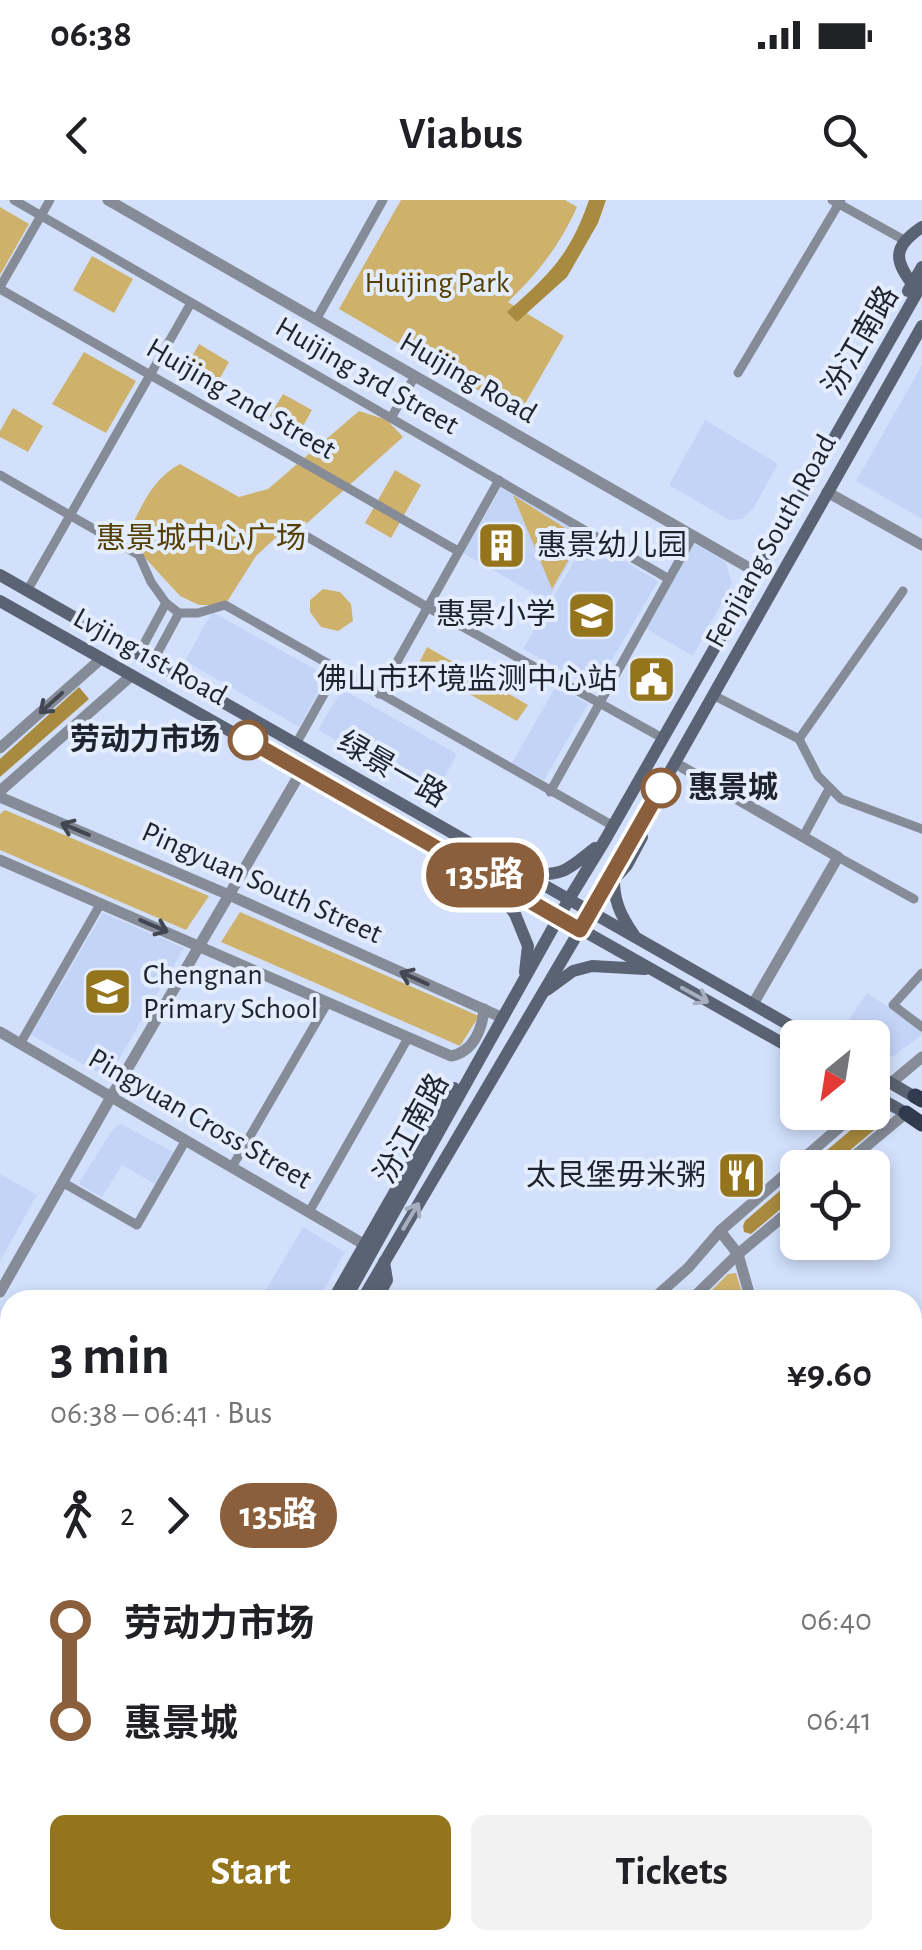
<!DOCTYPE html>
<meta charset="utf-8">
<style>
body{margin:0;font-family:"Alegreya Sans","Noto Sans SC",sans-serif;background:#f2f2f2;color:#202124;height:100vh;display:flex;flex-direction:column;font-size:38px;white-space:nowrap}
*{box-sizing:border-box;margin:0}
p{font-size:32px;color:#757577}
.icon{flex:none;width:55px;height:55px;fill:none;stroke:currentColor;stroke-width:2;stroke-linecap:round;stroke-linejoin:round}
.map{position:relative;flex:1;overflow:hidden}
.side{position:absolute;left:0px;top:1090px;width:922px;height:660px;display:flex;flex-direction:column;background:#fff;border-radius:30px 30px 0 0;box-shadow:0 5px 15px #0003}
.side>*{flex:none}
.badge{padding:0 20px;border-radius:32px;font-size:35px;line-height:65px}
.needle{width:65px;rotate:210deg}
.fabs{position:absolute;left:780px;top:820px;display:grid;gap:20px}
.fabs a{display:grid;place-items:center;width:110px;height:110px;border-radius:15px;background:#fff;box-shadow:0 5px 15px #0003;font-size:50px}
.map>.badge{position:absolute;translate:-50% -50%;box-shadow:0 0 0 5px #fff}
.legs{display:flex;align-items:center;gap:15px;height:110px;padding:0 50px;font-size:32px}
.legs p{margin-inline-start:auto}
.summary{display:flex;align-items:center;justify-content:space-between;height:170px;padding:0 50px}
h1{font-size:55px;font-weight:600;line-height:75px}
.action{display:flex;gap:20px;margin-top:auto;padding:20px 50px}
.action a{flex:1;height:115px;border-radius:15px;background:#94751c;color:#fff;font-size:40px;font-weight:600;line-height:115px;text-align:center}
.action a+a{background:#f2f2f2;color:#202124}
ul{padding:0 50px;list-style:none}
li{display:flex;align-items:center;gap:35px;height:100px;font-size:38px}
li i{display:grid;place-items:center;width:15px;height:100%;margin:0 12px;background:currentColor}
li i::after{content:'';width:25px;height:25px;margin:-12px;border:8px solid;border-radius:50%;background:#fff}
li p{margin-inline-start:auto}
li:first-child i{background:linear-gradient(#0000 50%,currentColor 0)}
li:last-child i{background:linear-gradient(currentColor 50%,#0000 0)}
.status{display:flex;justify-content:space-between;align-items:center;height:70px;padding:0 50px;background:#fff;direction:ltr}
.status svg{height:28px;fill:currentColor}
header{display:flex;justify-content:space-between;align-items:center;height:130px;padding:0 50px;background:#fff;font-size:45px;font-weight:600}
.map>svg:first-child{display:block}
.built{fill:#c4d4f7}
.green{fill:#ceb26c}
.water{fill:#a98b3f}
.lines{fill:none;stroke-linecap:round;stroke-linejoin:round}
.minor{stroke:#858b97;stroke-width:9}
.tertiary{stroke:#858b97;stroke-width:11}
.secondary{stroke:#5a6373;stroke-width:12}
.trunk{stroke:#313b50;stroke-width:15}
.oneway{stroke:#424752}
.oneway2{stroke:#a6afbf}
.line-1-casing{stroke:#fff;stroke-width:22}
.line-1{stroke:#8b5e3c;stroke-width:15}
.stop-1-dot{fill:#fff;stroke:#8b5e3c;stroke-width:5}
.labels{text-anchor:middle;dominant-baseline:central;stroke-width:8;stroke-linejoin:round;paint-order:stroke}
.park-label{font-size:30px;fill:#543f00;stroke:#e4edfe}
.street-label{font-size:30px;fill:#1e232d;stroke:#e4edfe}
.poi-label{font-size:30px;fill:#1e232d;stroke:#e4edfe;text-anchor:end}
.stop-label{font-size:30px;font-weight:bold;fill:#1e232d;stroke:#e4edfe;text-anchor:end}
</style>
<div class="status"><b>06:38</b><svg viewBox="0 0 49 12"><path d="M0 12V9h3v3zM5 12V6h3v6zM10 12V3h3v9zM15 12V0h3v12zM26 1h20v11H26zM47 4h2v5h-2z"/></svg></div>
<header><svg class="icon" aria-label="back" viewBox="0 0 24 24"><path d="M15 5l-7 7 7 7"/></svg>Viabus<svg class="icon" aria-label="search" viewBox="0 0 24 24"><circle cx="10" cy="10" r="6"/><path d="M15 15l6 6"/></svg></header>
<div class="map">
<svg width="922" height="1750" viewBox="0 0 922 1750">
<rect width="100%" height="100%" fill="#d2e0fc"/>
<g class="built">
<polygon points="922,165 922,319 856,281"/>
<polygon points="705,220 778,264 753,309 742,319 729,320 669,285"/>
<polygon points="502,286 585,336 547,401 463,353"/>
<polygon points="587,339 658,381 595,489 523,449"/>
<polygon points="693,343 726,362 732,384 693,456 646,429"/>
<polygon points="212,412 327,476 299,527 185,461"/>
<polygon points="556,486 588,504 544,580 512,563"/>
<polygon points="342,489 457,554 434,597 318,530"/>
<polygon points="103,713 184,748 108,878 31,835"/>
<polygon points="867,793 922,830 922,835 892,857 873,845 872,838 861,837 844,827"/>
<polygon points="121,924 175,953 157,985 122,965 102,997 80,985 80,981 113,929"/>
<polygon points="0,974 37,995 0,1061"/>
<polygon points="303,1027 345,1052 318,1100 260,1100"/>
</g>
<g class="green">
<path d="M401,0h164l12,7c-17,38 -39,66 -69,95l56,34 -45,78 -180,-105z"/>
<polygon points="0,7 29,24 0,75"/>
<polygon points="92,56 133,79 114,113 73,90"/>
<polygon points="199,144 229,162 215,187 185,169"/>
<polygon points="84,152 136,181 106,233 52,204"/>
<polygon points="283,194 312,210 299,233 270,216"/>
<polygon points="13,208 43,226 28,252 0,237 0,231"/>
<path d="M359,211l28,9 16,17 -98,88 1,-4 -22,9 -28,26 -31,49h-26l-19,-9 -54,-59c15,-28 24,-57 54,-73l59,33 29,-8z"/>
<polygon points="395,270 421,285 391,338 365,323"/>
<polygon points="513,295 581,338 552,389"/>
<polygon points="323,389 340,392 351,404 353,421 338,431 321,427 310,412 310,400"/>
<polygon points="427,447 528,505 517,521 418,465"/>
<polygon points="5,610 209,696 186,730 0,650 0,614"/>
<polygon points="240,712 479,816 460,846 221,742"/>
<polygon points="736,1073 744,1100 711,1100 712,1090 728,1074"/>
<polygon points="0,1555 10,1560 10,1644 0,1661"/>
<polygon points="920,1676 922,1677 922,1727 911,1750 878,1750 884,1740 912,1740 913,1689"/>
</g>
<g class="water">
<path d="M589,0h17l-8,23 -31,54 -50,45 -10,-10c43,-38 63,-57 82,-112z"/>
<polygon points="79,487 89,499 0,577 0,559"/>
<polygon points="871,913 885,921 830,967 807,967"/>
<polygon points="797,976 797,995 751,1034 744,1032 743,1026 745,1021"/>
</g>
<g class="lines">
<g class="minor">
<polyline points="14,0 669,379"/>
<polyline points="832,0 904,40"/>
<polyline points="0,87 50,0"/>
<polyline points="0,89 458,351"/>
<polyline points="316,120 383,0"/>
<polyline points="738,173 841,0"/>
<polyline points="391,218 415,176"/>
<polyline points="0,275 139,355 151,382 166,403 179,413 198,413 225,405 608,623"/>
<polyline points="294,329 427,407 657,535"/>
<polyline points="27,391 191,103"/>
<polyline points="138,455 166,403"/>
<polyline points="152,463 179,413"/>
<polyline points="379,494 499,280"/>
<polyline points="713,495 799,539 818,576 841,599 922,629"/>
<polyline points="799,539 903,391"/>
<polyline points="296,544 337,471"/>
<polyline points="550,592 693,336"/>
<polyline points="803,637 829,589"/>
<polyline points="838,657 914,699"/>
<polyline points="922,773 893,805 922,827"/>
<polyline points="20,844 101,703"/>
<polyline points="232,967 328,802"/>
<polyline points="62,982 137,1025 186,940"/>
<polyline points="309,1012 408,838"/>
<polyline points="0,1132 10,1137"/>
<polyline points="0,1392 10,1378"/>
<polyline points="921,1750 922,1748"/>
</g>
<g class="tertiary">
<polyline points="108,0 751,369"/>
<polyline points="827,292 922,345"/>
<polyline points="0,548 102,458"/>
<polyline points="682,567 838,657 753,804"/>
<polyline points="0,591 132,475"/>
<polyline points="0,597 229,695 503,818"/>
<path d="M0,660l451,196c22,-4 31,-26 33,-47"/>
<polyline points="0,832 372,1049"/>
<polyline points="891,883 922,857"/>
<polyline points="840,968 906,913"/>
<polyline points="720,1031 738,1054 751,1100"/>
<polyline points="0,1092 111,897 302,570"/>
<polyline points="652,1100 688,1068 720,1031 857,912"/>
<polyline points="691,1100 738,1054 798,1004"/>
<polyline points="0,1261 10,1268"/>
<polyline points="0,1305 10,1312"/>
<polyline points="0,1537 10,1543"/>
<polyline points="638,1740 653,1750"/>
<polyline points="683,1740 697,1750"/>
<polyline points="208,1750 214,1740"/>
</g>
<g class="secondary">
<path d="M916,89c-22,-28 -25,-41 6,-62"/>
<polyline points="908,91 922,67"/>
<polyline points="0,375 812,838"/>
<polyline points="0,401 798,852"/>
<path d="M529,674c36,2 39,-5 66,-26"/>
<path d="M614,675c-1,24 6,40 20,60"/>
<polyline points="618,675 627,665 642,637"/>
<polyline points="488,679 515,714 528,746 525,772"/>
<polyline points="547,790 573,771 592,766 645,769"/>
<polyline points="872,872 920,900"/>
<polyline points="872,894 911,916"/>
<polyline points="333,1100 454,888"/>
<polyline points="345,1100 569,699 605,640 922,84"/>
<polyline points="362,1100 591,711 922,126"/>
<polyline points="376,1100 387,1080 384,1062"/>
<polyline points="912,1566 922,1549"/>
<polyline points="912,1671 922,1653"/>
<polyline points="0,1700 10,1682"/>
<polyline points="0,1738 10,1720"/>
<polyline points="811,1750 816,1740"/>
<polyline points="869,1750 874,1740"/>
</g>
<g class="trunk">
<polyline points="915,896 922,900"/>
<polyline points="906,913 922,924"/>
<polyline points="912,1602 922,1585"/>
<polyline points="912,1634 922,1617"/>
<polyline points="831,1750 836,1740"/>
<polyline points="847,1750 853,1740"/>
</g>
</g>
<defs><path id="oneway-shaft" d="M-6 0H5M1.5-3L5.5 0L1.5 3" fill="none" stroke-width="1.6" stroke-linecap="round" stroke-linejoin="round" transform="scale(2.5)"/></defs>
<g class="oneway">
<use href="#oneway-shaft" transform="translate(51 503) rotate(138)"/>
<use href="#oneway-shaft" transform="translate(75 629) rotate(-157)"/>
<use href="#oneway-shaft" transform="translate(154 726) rotate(23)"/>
<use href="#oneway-shaft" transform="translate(414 778) rotate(-156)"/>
</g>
<g class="oneway2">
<use href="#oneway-shaft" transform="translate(695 795) rotate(29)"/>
<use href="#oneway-shaft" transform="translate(411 1016) rotate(-59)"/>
</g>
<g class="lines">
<defs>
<polyline id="line-1" points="248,540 580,730 661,588"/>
</defs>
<use href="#line-1" class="line-1-casing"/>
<use href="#line-1" class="line-1"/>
</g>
<defs>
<symbol id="building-square" viewBox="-11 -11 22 22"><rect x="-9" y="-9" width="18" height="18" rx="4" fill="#94751c" stroke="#e4edfe"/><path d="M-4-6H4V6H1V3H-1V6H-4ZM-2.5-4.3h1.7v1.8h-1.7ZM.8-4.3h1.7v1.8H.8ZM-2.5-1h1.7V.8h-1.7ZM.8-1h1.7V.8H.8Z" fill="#fff"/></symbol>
<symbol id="school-square" viewBox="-11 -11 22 22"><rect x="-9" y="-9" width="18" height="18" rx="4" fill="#94751c" stroke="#e4edfe"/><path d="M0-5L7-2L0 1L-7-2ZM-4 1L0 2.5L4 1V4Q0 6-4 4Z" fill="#fff"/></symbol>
<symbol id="civic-square" viewBox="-11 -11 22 22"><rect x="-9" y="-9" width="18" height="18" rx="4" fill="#94751c" stroke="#e4edfe"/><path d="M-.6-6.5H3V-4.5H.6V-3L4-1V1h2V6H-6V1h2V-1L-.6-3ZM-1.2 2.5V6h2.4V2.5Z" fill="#fff"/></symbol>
<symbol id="restaurant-square" viewBox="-11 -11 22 22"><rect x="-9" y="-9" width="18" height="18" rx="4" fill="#94751c" stroke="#e4edfe"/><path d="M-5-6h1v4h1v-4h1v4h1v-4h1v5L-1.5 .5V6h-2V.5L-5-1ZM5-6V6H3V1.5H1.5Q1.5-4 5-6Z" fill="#fff"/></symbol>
</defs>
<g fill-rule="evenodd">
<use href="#building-square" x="474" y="318" width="55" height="55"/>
<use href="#school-square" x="564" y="388" width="55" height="55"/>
<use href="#civic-square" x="624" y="452" width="55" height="55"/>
<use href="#school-square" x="80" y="764" width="55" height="55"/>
<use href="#restaurant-square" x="714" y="948" width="55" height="55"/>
</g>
<g class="stop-1-dot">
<circle cx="248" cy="540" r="18"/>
<circle cx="661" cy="588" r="18"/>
</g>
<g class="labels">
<g class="park-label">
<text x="437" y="83">Huijing Park</text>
<text x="201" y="339">惠景城中心广场</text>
</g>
<g class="street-label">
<text transform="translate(861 141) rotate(-60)">汾江南路</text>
<text transform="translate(367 176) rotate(30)">Huijing 3rd Street</text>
<text transform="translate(468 178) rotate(30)">Huijing Road</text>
<text transform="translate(241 199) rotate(30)">Huijing 2nd Street</text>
<text transform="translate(771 341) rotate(-61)">Fenjiang South Road</text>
<text transform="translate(150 457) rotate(29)">Lvjing 1st Road</text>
<text transform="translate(392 570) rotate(30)">绿景一路</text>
<text transform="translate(262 683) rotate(24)">Pingyuan South Street</text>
<text transform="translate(200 919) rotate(30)">Pingyuan Cross Street</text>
<text transform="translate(412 929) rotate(-61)">汾江南路</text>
</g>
<g class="poi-label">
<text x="537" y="346" text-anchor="start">惠景幼儿园</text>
<text x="556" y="415">惠景小学</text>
<text x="617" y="480">佛山市环境监测中心站</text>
<text x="143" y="775" text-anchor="start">Chengnan<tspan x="143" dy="34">Primary School</tspan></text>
<text x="706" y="976">太艮堡毋米粥</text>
</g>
<g class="stop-label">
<text x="220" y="540">劳动力市场</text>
<text x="688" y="588" text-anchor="start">惠景城</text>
</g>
</g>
</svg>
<div class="fabs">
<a><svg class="needle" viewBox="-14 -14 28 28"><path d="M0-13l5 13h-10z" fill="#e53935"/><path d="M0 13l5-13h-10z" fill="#757577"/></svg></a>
<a><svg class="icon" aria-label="locate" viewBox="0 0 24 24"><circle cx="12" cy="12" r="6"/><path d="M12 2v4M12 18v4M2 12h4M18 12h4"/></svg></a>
</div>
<b class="badge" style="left:485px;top:675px;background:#8b5e3c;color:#fff">135路</b>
<section class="side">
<div class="summary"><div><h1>3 min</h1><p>06:38 – 06:41 · Bus</p></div><b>¥9.60</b></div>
<div class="legs"><svg class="icon" aria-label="walk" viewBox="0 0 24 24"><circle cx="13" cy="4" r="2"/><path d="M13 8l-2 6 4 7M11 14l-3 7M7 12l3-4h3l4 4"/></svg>2<svg class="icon" aria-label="forward" viewBox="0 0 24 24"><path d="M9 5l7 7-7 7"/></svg><b class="badge" style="background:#8b5e3c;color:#fff">135路</b></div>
<ul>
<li><i style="color:#8b5e3c"></i><b>劳动力市场</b><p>06:40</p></li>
<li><i style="color:#8b5e3c"></i><b>惠景城</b><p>06:41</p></li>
</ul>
<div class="action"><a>Start</a><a>Tickets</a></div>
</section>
</div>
